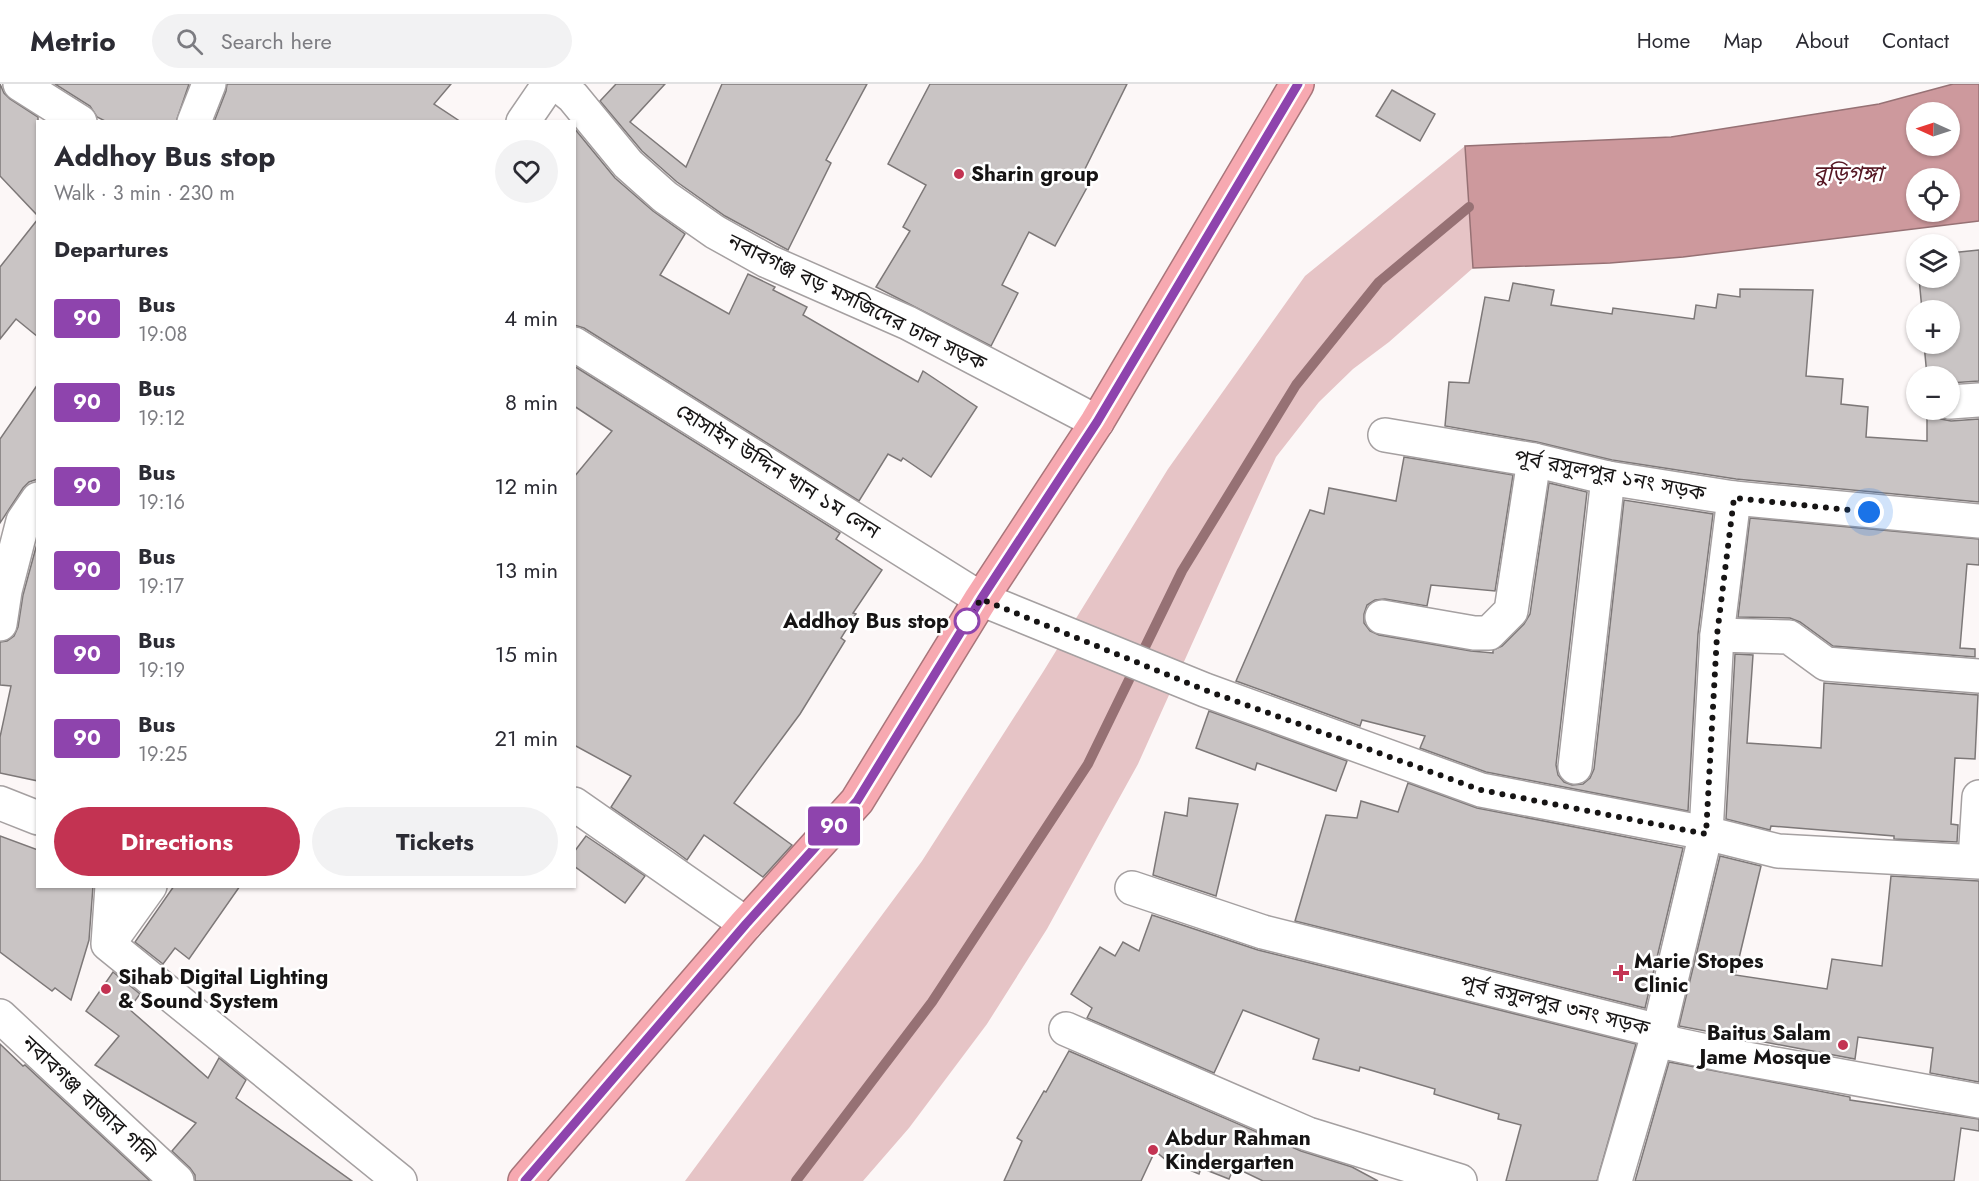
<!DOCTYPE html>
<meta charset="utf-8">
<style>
body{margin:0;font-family:Jost,"Noto Sans Bengali",sans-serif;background:#f2f2f3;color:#2b2b33;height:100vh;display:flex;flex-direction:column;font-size:22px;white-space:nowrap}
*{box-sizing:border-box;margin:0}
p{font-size:20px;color:#7c7c81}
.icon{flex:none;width:33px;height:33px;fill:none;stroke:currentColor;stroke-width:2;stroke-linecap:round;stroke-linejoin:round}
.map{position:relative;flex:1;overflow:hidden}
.side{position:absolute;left:36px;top:36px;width:540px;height:768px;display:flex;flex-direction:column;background:#fff;border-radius:0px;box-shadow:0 2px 4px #0004}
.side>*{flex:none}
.badge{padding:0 12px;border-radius:4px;font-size:21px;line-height:39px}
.needle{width:39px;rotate:273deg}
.controls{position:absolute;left:1906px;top:18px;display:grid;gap:12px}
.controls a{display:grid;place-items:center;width:54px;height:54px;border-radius:50%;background:#fff;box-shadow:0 2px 4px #0004;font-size:30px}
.you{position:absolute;width:30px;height:30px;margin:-15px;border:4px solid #fff;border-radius:50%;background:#1a73e8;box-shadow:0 0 0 9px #1a73e833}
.map>.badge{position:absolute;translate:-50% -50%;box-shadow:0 0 0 3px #fff}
h2{padding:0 18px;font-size:22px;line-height:54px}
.round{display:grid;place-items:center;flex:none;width:63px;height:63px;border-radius:32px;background:#f2f2f3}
.summary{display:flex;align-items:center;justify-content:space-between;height:102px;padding:0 18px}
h1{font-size:28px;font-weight:700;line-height:45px}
.action{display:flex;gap:12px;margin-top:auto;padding:12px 18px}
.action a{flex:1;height:69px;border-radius:36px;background:#c33352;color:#fff;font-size:24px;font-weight:700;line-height:69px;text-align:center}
.action a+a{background:#f2f2f3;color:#2b2b33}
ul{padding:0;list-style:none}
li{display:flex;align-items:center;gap:18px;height:84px;padding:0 18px}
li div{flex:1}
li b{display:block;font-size:22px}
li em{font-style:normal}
li .badge{min-width:66px;font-weight:700;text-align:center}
header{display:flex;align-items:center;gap:36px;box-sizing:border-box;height:84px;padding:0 30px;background:#fff;border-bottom:2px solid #e1e1e2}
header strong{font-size:28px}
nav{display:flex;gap:33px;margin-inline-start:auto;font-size:21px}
.search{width:420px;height:54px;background:#f2f2f3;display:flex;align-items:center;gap:15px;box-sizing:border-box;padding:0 21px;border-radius:33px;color:#7c7c81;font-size:22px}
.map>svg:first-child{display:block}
.green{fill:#e6c4c6}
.water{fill:#cd999d;stroke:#967174;stroke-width:1.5;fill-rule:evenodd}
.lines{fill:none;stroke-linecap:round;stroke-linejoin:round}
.stream{stroke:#967174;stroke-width:10}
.building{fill:#c9c4c4;stroke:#7d7878;stroke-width:1.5}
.street-casing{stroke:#a5a0a1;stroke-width:36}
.highway-casing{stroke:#a8757a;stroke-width:36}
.street{stroke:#fff;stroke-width:33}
.highway{stroke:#f7a9b1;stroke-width:33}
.line-casing{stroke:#fff;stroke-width:14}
.line{stroke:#8e44ad;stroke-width:9}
.walk{stroke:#161414;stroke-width:6;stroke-dasharray:0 10.8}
.poi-dot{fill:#c33352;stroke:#fff;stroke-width:2}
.stop-dot{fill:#fff;stroke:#8e44ad;stroke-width:3}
.labels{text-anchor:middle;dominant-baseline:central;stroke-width:5;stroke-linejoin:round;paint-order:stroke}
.poi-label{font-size:21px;font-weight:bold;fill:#161414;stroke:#fff;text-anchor:start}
.street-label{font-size:21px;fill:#161414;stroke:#fff}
.stop-label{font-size:21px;font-weight:bold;fill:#161414;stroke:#fff;text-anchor:end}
.water-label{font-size:22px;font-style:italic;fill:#551622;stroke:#fff}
</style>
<header>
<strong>Metrio</strong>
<div class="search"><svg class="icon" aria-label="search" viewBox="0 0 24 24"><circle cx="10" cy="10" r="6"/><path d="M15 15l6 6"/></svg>Search here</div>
<nav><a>Home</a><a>Map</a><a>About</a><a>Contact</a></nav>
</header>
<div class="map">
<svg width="1979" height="1097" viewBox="0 0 1979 1097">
<rect width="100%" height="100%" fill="#fcf7f7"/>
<polygon class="green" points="1465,62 1473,184 1389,258 1353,285 1319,318 1276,373 1138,680 1047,845 987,940 909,1044 863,1097 685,1097 922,777 1043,588 1168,385 1305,192"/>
<path class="water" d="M1953,0h26v137l-296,36 -73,6 -137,5 -8,-122 206,-9 208,-33zM1917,28h33v34h-33zM1917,94h33v34h-33z"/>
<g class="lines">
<polyline class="stream" points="796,1097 932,918 1088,680 1182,487 1296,301 1379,198 1469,123"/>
</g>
<g class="building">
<polygon points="0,0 4,9 10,15 38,33 38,132 0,92"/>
<polygon points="55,0 189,0 176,38 107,38 97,33 90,22"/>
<polygon points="227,0 451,0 434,20 461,38 214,38 226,7"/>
<polygon points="616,0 665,0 630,38 686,83 722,0 867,0 826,76 831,79 788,166 725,132 677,98 642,67 600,17"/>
<polygon points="930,0 1127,0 1081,93 1090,98 1055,162 1029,148 1002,201 1018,209 991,262 876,203 910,147 903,143 926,101 888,80"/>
<polygon points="1392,6 1435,30 1420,57 1376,32"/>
<polygon points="574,44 615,94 653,127 685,150 660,191 729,230 748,190 775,203 773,206 807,223 803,231 918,298 923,287 977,323 931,393 903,374 901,377 888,370 859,417 584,244 574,241"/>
<polygon points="38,135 38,253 16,235 0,255 0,183"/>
<polygon points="1979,166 1979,297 1950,299 1950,292 1927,292 1924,260 1950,260 1950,226 1922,226 1919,194 1950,194 1950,169"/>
<polygon points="1513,199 1554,206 1551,221 1612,230 1613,224 1694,235 1696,221 1716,224 1718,210 1740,213 1740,205 1813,206 1806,292 1843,295 1841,320 1868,323 1866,353 1927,357 1927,326 1933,326 1941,335 1951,337 1979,335 1979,418 1736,395 1612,376 1537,358 1445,342 1449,298 1469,299 1485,213 1509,217"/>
<polygon points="574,282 840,449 836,455 882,486 853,529 856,530 841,554 845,557 800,630 734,719 792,761 763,793 704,751 687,776 675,767 611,723 631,692 574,661 574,393 612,347 574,322"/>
<polygon points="38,300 38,395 29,398 23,404 0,439 0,355"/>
<polygon points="1404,373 1513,391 1495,507 1431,501 1427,522 1385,515 1375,516 1367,521 1364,530 1364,539 1370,547 1379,551 1471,567 1493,569 1493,566 1502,562 1524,540 1530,530 1549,399 1587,408 1556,681 1558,691 1564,698 1572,701 1583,700 1590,694 1594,685 1624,416 1713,430 1698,550 1688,727 1486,688 1420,664 1425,652 1362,636 1360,642 1236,597 1310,426 1324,430 1329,404 1396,417"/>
<polygon points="1750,434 1979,455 1979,481 1967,480 1960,564 1975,565 1975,573 1833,562 1800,538 1790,534 1738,533"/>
<polygon points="38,456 38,697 0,689 0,653 11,602 0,601 0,558 7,557 14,552 18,543 23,511"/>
<polygon points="1735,570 1753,571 1747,659 1821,664 1824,599 1978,611 1975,675 1955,674 1951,740 1958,741 1957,758 1894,755 1894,752 1771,742 1770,746 1726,735"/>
<polygon points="1209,627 1347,677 1336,707 1257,679 1255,686 1196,664"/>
<polygon points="1408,699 1477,724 1683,764 1645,924 1295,837 1326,731 1357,734 1361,717 1398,728"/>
<polygon points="1189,714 1238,720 1216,812 1153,791 1165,728 1187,732"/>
<polygon points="0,752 38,766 38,802 93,802 89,856 71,916 55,904 52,907 0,868"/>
<polygon points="586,752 645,792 625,819 574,782 574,768"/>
<polygon points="1720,772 1761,782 1735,891 1827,905 1832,875 1882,882 1891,792 1979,797 1979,998 1930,989 1933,964 1858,953 1855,975 1679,942"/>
<polygon points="174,802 240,802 189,875 175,864 163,880 135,858"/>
<polygon points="1152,831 1258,866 1636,960 1597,1097 1506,1097 1521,1041 1498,1035 1499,1030 1434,1010 1435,1005 1360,983 1359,987 1313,975 1319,955 1243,926 1214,989 1087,934 1092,924 1071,910 1100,863 1115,872 1123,858 1139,867"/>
<polygon points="113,888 140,910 129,925 208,994 219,974 246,996 236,1014 352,1097 195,1097 195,1091 190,1084 172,1067 196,1039 95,981 119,952 86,927"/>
<polygon points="0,960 23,982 25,981 150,1097 0,1097"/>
<polygon points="1069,967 1301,1067 1352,1083 1378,1097 1263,1097 1234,1083 1229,1095 1201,1084 1199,1090 1166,1076 1155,1067 1141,1097 1004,1097 1022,1057 1017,1054 1044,1007 1046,1008"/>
<polygon points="1669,978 1850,1013 1850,1016 1979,1035 1979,1047 1961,1044 1954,1097 1635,1097"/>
</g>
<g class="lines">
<defs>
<g id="street">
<polyline points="20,0 80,38"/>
<polyline points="557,0 573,13 628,80 665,113 715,148 767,177 908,239 1097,338"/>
<polyline points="194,38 209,0"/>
<polyline points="523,38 549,0"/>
<polyline points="574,260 981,515 1205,606 1481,706 1706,749 1778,767 1979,778"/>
<polyline points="1950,318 1979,316"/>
<polyline points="1385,351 1534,376 1608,394 1734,414 1979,437"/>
<polyline points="1382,533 1474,549 1489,549 1511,527 1534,376"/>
<polyline points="0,540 5,507 23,437 38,415"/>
<polyline points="1717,551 1789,553 1826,580 1979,592"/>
<polyline points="1575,683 1608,394"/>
<polyline points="0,719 38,734"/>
<polyline points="574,720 746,840"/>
<polyline points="1975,777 1979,713"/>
<polyline points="112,802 108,860 400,1097"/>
<polyline points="1132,804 1263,848 1659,947 1669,959 1725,971 1979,1017"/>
<polyline points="109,859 150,802"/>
<polyline points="0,932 177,1097"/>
<polyline points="1066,945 1308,1050 1460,1097"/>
<polyline points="1615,1097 1659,947 1706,749 1717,551 1734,414"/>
</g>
<polyline id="highway" points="525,1097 746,840 857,717 981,515 1097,338 1297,0"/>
</defs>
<use href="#street" class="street-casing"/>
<use href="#highway" class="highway-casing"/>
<use href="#street" class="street"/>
<use href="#highway" class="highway"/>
</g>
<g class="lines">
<defs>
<polyline id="line" points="525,1097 746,840 857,717 981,515 1097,338 1298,0"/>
</defs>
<use href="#line" class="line-casing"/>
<use href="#line" class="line"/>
<polyline class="walk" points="967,537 981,515 1205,606 1481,706 1706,750 1717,551 1734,414 1869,428"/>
</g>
<g class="poi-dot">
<circle cx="959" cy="90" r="6"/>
<path d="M1618 880h6v6h6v6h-6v6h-6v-6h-6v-6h6z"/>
<circle cx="106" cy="905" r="6"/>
<circle cx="1843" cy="961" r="6"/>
<circle cx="1153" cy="1066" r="6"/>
</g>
<circle class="stop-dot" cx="967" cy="537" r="12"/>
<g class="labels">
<g class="poi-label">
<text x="971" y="90">Sharin group</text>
<text x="1634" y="877">Marie Stopes<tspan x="1634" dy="24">Clinic</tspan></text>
<text x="118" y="893">Sihab Digital Lighting<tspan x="118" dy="24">&amp; Sound System</tspan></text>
<text x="1831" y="949" text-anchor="end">Baitus Salam<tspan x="1831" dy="24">Jame Mosque</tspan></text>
<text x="1165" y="1054">Abdur Rahman<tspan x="1165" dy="24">Kindergarten</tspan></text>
</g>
<g class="street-label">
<text transform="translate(857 218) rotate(26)">নবাবগঞ্জ বড় মসজিদের ঢাল সড়ক</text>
<text transform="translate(778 387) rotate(32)">হোসাইন উদ্দিন খান ১ম লেন</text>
<text transform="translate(1610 391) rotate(11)">পূর্ব রসুলপুর ১নং সড়ক</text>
<text transform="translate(1555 921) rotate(14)">পূর্ব রসুলপুর ৩নং সড়ক</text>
<text transform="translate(89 1015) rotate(43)">নবাবগঞ্জ বাজার গলি</text>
</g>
<g class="stop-label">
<text x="949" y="537">Addhoy Bus stop</text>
</g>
<g class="water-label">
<text x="1848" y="89">বুড়িগঙ্গা</text>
</g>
</g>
</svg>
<div class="controls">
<a><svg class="needle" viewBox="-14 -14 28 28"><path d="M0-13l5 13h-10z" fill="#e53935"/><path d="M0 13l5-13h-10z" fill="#7c7c81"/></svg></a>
<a><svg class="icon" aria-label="locate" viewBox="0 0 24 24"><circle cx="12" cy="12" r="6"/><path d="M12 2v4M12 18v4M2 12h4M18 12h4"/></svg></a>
<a><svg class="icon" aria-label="layers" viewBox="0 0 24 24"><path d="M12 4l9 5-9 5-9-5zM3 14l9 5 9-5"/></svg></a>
<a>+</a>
<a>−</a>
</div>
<div class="you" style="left:1869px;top:428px"></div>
<b class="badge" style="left:834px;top:742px;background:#8e44ad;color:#fff">90</b>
<section class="side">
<div class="summary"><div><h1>Addhoy Bus stop</h1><p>Walk · 3 min · 230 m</p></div><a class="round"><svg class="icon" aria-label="heart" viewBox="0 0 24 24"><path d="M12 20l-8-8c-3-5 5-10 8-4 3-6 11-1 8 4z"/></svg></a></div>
<h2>Departures</h2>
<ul>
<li><span class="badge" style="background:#8e44ad;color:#fff">90</span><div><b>Bus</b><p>19:08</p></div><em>4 min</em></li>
<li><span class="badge" style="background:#8e44ad;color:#fff">90</span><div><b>Bus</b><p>19:12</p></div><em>8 min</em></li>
<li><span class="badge" style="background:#8e44ad;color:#fff">90</span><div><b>Bus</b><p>19:16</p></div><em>12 min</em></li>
<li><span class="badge" style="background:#8e44ad;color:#fff">90</span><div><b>Bus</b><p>19:17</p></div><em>13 min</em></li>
<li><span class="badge" style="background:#8e44ad;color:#fff">90</span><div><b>Bus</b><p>19:19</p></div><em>15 min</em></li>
<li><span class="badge" style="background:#8e44ad;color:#fff">90</span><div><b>Bus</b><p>19:25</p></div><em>21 min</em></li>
</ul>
<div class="action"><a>Directions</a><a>Tickets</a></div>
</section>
</div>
